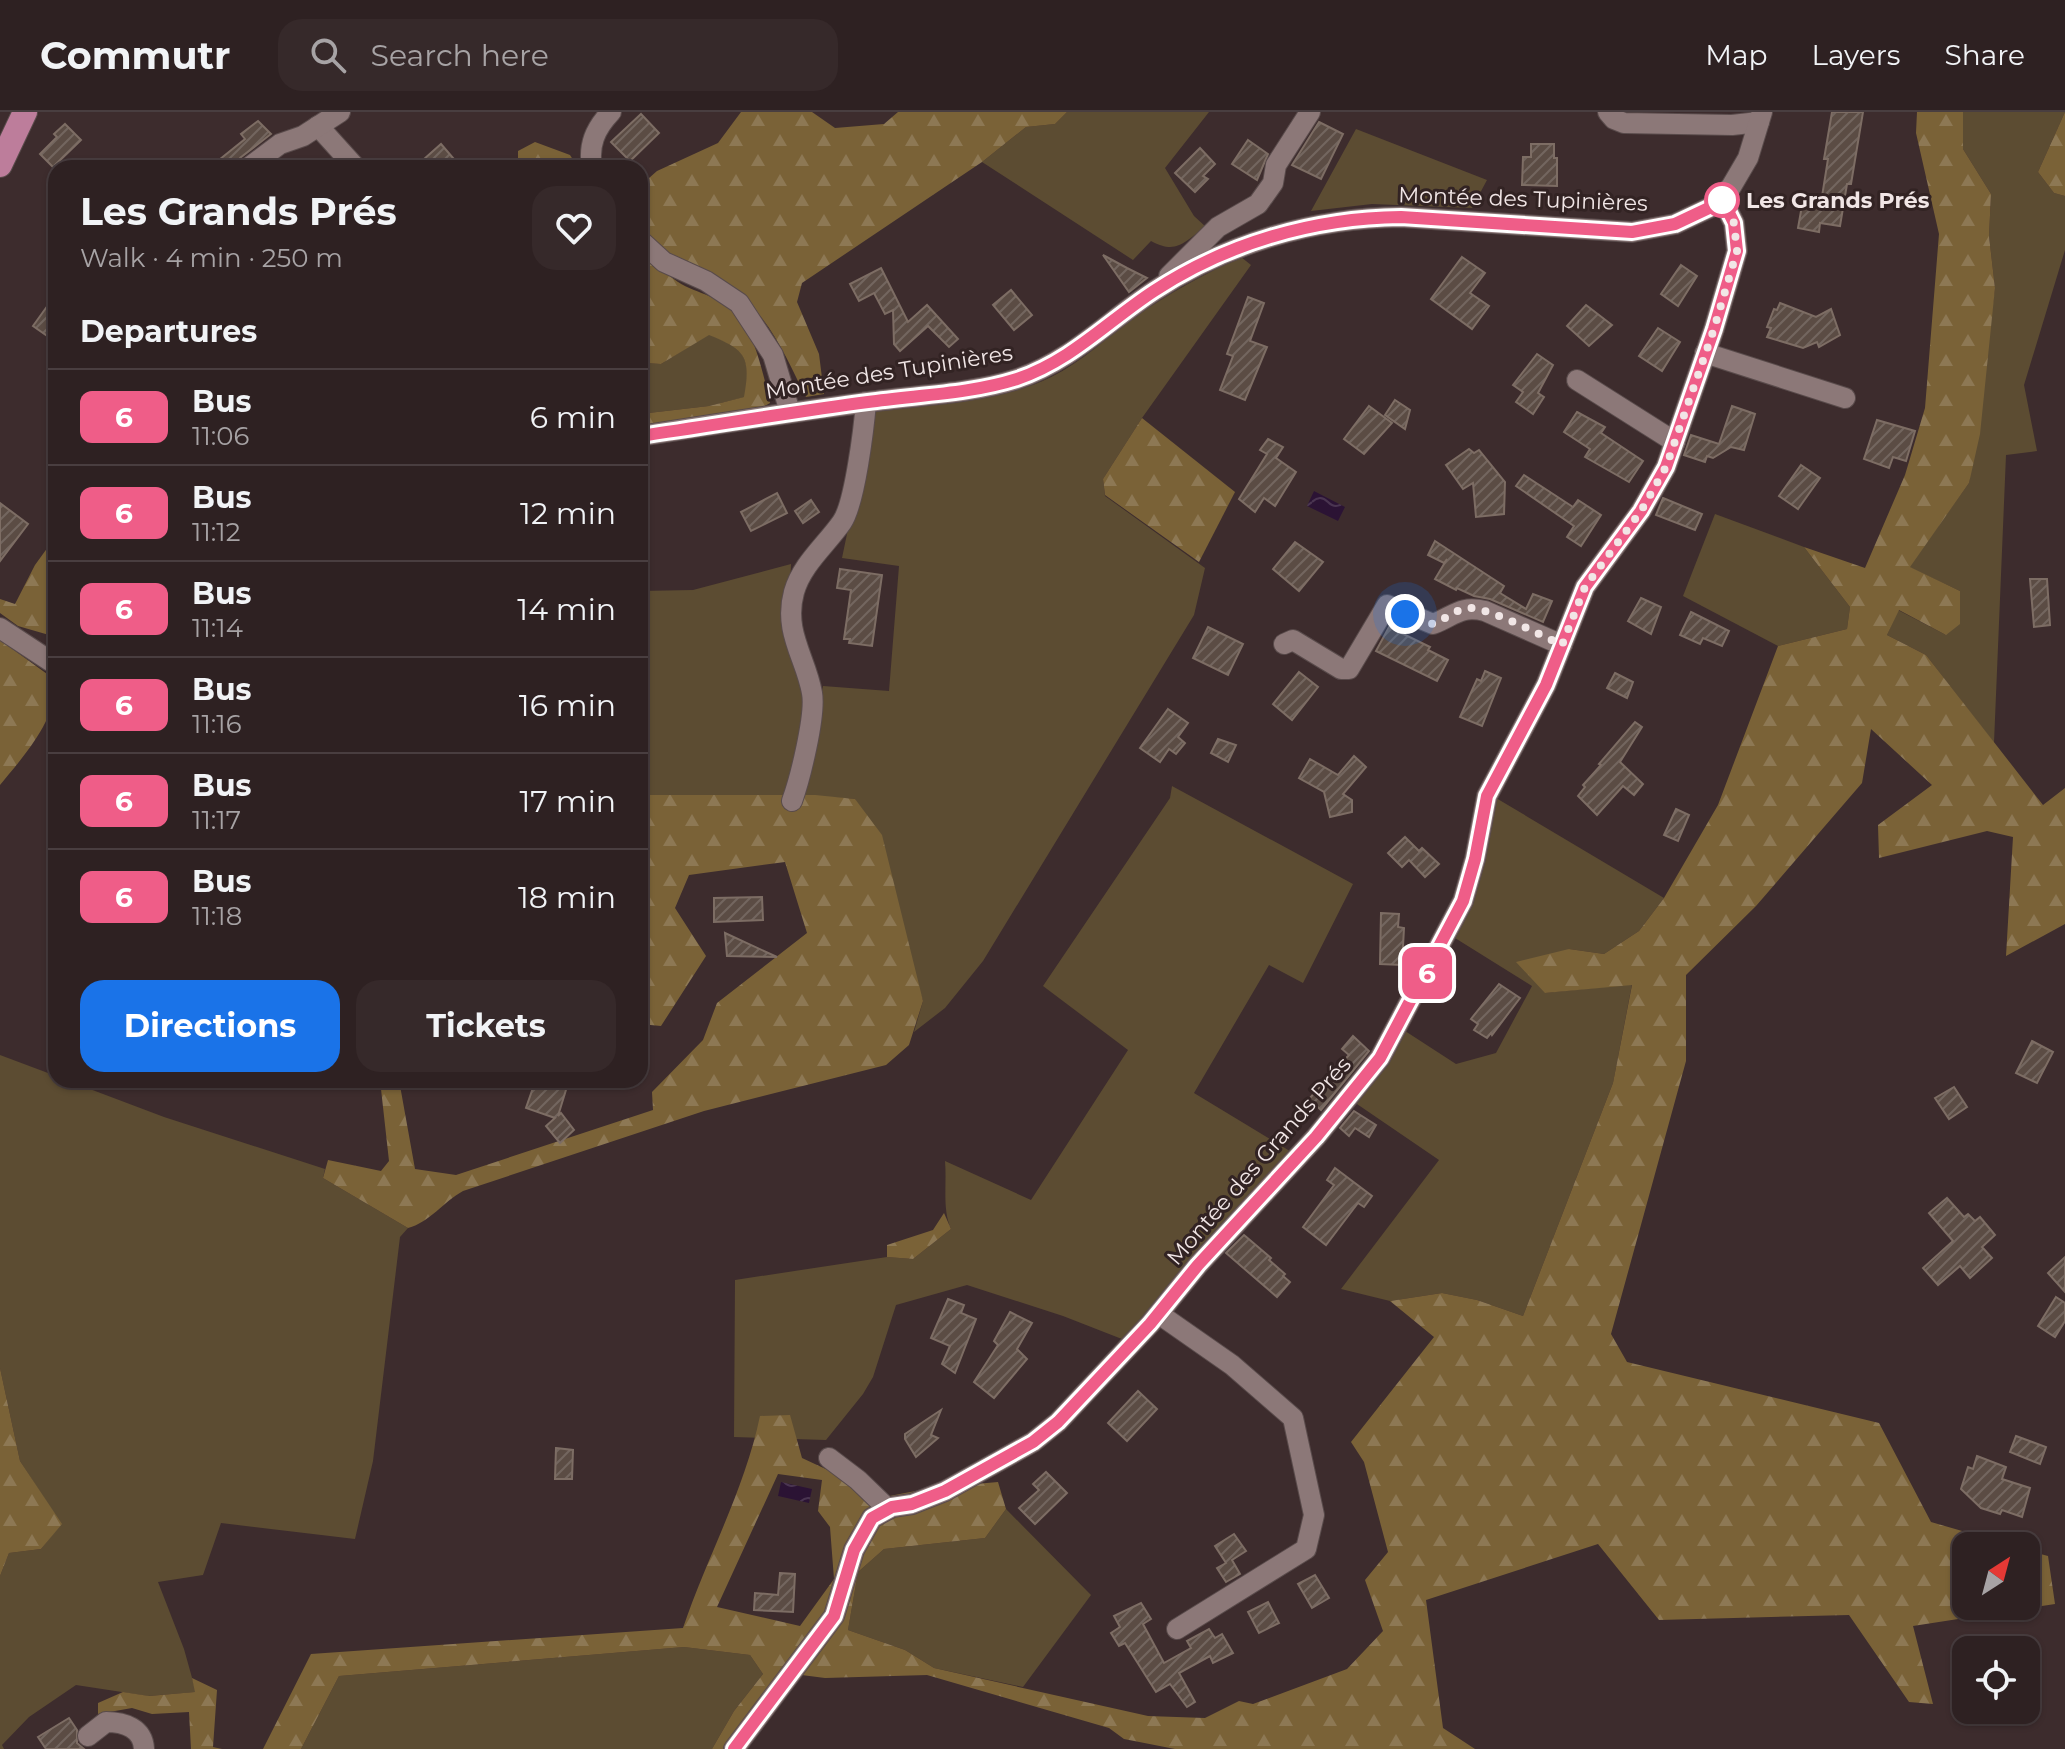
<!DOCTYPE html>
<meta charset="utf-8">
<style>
body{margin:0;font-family:Montserrat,sans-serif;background:#36292a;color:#f1f3f6;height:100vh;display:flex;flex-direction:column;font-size:30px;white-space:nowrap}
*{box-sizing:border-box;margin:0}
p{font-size:26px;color:#a7a3a5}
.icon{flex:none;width:44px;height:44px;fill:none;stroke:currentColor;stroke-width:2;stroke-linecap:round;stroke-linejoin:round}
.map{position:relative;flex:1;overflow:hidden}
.drawer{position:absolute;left:48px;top:48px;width:600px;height:928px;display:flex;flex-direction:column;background:#2e2122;border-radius:24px;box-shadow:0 2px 6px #0004,0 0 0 2px #493e40}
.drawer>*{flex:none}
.badge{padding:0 16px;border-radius:12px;font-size:28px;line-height:52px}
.needle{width:52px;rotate:36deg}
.controls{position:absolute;left:1952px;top:1420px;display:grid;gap:16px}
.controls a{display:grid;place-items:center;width:88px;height:88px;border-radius:16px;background:#2e2122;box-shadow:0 2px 6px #0004,0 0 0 2px #493e40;font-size:40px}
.you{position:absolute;width:40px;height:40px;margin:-20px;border:6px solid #fff;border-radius:50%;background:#1a73e8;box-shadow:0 0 0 12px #1a73e833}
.map>.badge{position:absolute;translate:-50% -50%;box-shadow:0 0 0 4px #fff}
h2{padding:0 32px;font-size:30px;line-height:72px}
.round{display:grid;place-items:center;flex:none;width:84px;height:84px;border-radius:24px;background:#36292a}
.headline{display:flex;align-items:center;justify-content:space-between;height:136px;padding:0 32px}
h1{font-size:38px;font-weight:700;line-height:60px}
.button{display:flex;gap:16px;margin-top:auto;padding:16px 32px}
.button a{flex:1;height:92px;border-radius:24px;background:#1a73e8;color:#fff;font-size:32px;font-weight:700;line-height:92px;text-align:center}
.button a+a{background:#36292a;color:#f1f3f6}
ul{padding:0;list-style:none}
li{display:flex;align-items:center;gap:24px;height:96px;padding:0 32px;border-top:2px solid #493e40}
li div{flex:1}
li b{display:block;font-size:30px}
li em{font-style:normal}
li .badge{min-width:88px;font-weight:700;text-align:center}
header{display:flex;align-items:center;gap:48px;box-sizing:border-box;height:112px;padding:0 40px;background:#2e2122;border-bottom:2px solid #493e40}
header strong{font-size:38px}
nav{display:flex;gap:44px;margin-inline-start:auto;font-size:28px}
.search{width:560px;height:72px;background:#36292a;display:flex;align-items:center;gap:20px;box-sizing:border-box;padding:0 28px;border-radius:24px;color:#a7a3a5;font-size:30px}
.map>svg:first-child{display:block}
.green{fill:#5c4c32}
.forest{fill:url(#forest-firs);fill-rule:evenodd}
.water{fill:url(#water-waves)}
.building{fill:url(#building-hatch);stroke:#7d6d64;stroke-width:2}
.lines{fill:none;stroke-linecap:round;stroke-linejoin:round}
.minor-casing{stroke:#594b4b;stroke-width:22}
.major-casing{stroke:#594b4b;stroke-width:26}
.minor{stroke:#8c7878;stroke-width:20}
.major{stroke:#bd7d9b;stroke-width:24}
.line-casing{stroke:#fff;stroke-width:18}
.line{stroke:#ef5d88;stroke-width:12}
.walk{stroke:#f1e6e6;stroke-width:8;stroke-dasharray:0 14.4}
.stop-dot{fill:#fff;stroke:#ef5d88;stroke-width:4}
.labels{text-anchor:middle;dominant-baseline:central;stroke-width:6;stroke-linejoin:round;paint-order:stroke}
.street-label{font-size:22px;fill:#f1e6e6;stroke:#322323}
.stop-label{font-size:22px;font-weight:bold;fill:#f1e6e6;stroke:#322323;text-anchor:start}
</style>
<header>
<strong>Commutr</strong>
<div class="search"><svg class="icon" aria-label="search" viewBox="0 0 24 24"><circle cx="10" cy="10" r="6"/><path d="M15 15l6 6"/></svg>Search here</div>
<nav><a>Map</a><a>Layers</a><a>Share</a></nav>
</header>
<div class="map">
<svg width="2065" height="1637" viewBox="0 0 2065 1637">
<defs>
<pattern id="forest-firs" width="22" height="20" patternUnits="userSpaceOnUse" patternTransform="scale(2)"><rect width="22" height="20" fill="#7a6237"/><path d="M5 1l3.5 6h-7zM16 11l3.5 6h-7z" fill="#8d7854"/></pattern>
<pattern id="water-waves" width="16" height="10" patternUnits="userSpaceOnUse" patternTransform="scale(2)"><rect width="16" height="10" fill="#2b1334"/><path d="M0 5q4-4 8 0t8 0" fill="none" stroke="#4a3551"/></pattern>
<pattern id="building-hatch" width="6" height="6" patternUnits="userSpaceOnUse" patternTransform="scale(2)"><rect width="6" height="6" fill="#5b4c44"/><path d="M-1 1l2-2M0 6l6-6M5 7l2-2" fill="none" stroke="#73665f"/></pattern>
</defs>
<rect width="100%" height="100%" fill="#3d2c2d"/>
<g class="green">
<path d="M1067,0h142l-44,56 29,48 12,11c-23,15 -29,28 -55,14l-18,19 -151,-98 44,-35 29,-3z"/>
<polygon points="1963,0 2065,0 2038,60 2054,81 2065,84 2065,138 2024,273 2037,339 2006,343 1994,631 1926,543 1887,523 1898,498 1946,523 1960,479 1909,455 1969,371 1995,176 1989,124 1991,82 1963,37"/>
<polygon points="1356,17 1487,68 1472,96 1372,92 1311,99"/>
<path d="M1241,145l10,8 -109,153 -39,61 2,17 100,72 -11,47 -211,346 -38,47 -31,24 9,-31 -68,-202 -54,-4 22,-109 66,5 10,-125 -57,-8 30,-144 5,-5c57,-7 122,-6 174,-32 31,-15 56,-40 84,-60 34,-24 69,-43 106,-60z"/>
<path d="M709,222c37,16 42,23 36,63l-36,9 -69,8v-48l5,-3 16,1z"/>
<polygon points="1715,402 1804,435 1850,495 1847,517 1778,534 1683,484"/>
<polygon points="791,452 788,521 809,584 792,669 783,683 640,683 640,479 693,478"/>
<path d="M1172,674l181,98 -50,99 -34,-18 -75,128 99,60 -166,188 -64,-25 -96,-31 -71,20 -23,72 -10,17 -37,46 -92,-3 1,-157 152,-23 26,2 38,-30c-9,-20 -4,-45 -6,-68l86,39 97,-150 -85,-64 127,-188z"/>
<polygon points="1496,686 1664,786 1639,819 1604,842 1569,837 1545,881 1632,872 1613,971 1523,1204 1477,1188 1442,1181 1390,1189 1341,1177 1439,1048 1354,990 1402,917 1456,952 1496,941 1532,874 1455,826 1464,807"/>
<polygon points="0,943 56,964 56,968 66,968 164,1005 325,1057 323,1066 408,1116 400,1125 373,1349 355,1427 221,1411 203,1463 158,1470 184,1537 196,1580 148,1584 76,1573 29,1605 2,1633 4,1637 0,1637 0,1464 9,1441 41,1437 61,1412 20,1349 0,1256"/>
<polygon points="1006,1397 1091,1483 1023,1575 934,1556 905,1538 848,1518 858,1460 884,1437 985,1426"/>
<polygon points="684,1535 750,1543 763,1562 734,1599 712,1637 301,1637 339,1564"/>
</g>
<g class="forest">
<path d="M741,0h71l23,16 49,-4 14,-12h169l-12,12 -29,3 -44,35 -180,121 -5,19 22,52 5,40 -18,3c-17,-33 -34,-76 -64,-99 -27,-21 -86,-43 -102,-71v-41l17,-15 61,-28z"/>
<path d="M1917,0h46v37l28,45 -2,42 6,52 -15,146 -11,49 -59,84 50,24v33l-14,11 -47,-25 -12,25 39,20 117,150 22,-17v136l-59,32 7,-119 -26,-6 -108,27 -1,-33 54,-40 -61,-56 -9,54 -106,123 -70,69v86l-75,273 16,28 252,61 52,99 83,24h-48v60h60v-56l22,6 7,48 -142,22 20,78 -24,-2 -60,-87 -190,5 -61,-76 -172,56 17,128 32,21h-300l-51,-10 -15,-11 -182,-53 -102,3 -39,-5 -59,76h-15l22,-38 29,-37 -13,-19 -66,-8 -345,29 -38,73h-38l48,-95 372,-26c24,-71 62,-139 77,-212l30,-1 12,43 43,20 29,21 57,-11 67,-6 8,27 -21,29 -101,11 -26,23 -10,58 57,20 29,18 214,48 57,2 34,-17 14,3 94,-35 36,-38 -18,-51 23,-28 -24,-90 -13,-20 83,-105 -44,-36 52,-8 35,7 46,16 90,-233 19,-98 -87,8 -29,-31 53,-13 35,5 35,-23 25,-33 54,-93 60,-159 69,-17 3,-22 -46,-60 61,21 40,-93 20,-67 14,-174 -23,-101zM778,1362l44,6 -4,31 12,16 4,52 -34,47 -83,-19z"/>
<polygon points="2065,0 2065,84 2054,81 2038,60"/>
<polygon points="535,30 570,43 578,56 518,56 518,39"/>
<path d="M640,137c12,12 24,24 38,33 19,12 45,15 60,33 17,20 26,62 32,88l-7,4 -123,20v-13l69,-8 35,-9c7,-40 2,-47 -35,-62l-48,29 -16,-1 -5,3z"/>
<polygon points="1142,306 1235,380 1199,450 1105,383 1103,367"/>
<polygon points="56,424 56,525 18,514 0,501 0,487 15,492 35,453"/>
<path d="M0,528l54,39c7,37 -32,79 -54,106z"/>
<path d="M640,683h175l40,4 27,36 41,166 -14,44 -23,20 -182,46 -241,80c-20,11 -33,31 -55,37l-85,-50 5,-18 53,11 8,-10 -9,-81h19l16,89 41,6 197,-65 -1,-18 51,-52 14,-37 90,-70 -22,-71 -96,13 -14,33 31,48 -45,70 -21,-2z"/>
<polygon points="944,1101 951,1117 913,1147 887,1145 887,1133 933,1118"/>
<polygon points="0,1256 20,1349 62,1412 41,1437 9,1441 0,1464"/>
<polygon points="192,1566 217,1578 213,1635 222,1637 191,1637 189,1600 152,1602 132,1596 98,1602 98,1591 123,1580 149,1584 195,1580"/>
</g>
<g class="water">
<polygon points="1314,379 1345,395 1338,409 1307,394"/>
<polygon points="781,1370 812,1377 809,1391 778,1384"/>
</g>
<g class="building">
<polygon points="1832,0 1863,0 1851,72 1847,72 1840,114 1820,111 1819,120 1798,116 1803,88 1821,91 1828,47 1824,47"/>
<polygon points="641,2 659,21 630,49 611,30"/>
<polygon points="258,9 271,22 240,46 235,56 209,56 245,27 241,22"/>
<polygon points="1319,10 1343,22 1321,67 1292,53"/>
<polygon points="65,12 81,28 53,55 40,42 57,25 54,22"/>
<polygon points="1248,28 1268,42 1257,68 1232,52"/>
<polygon points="441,32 453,46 442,56 414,56"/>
<polygon points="1531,32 1554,32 1554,46 1557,46 1557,74 1522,73 1523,45 1531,45"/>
<polygon points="1200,36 1215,52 1203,64 1208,67 1195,80 1175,61"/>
<polygon points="1103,143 1127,156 1147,166 1129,180"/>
<polygon points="1462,145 1485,161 1470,181 1489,194 1472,217 1431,187"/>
<polygon points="1681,153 1697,164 1678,194 1661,182"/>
<polygon points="881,156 908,210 927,193 958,227 949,235 928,214 900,239 894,232 893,198 885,202 874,181 859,189 850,172"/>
<polygon points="1011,178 1032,203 1014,218 993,193"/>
<polygon points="56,182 56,230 33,214"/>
<polygon points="1248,185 1264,191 1250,229 1267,235 1245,288 1220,278 1233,244 1227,242"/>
<polygon points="1780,191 1816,205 1831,197 1840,223 1819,235 1817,230 1803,236 1767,225 1771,216 1767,215 1774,197 1777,198"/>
<polygon points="1586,193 1612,213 1589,234 1567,214"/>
<polygon points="1658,216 1680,230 1662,259 1639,244"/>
<polygon points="1537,242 1553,253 1538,281 1544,285 1533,302 1516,290 1523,280 1513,273"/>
<polygon points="1395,288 1410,298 1405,317 1385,303"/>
<polygon points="1369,294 1392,311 1364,342 1344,327"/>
<polygon points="1732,294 1755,302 1744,338 1731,335 1713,346 1707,344 1705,350 1684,343 1691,323 1719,332"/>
<polygon points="1577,300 1605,315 1601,321 1643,349 1629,370 1585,345 1590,337 1564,320"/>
<polygon points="1877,308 1915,319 1906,349 1893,345 1889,356 1864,347"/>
<polygon points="1268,327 1283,335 1276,346 1296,360 1275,394 1264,386 1255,400 1239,387 1267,342 1260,338"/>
<polygon points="1469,337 1474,341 1479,338 1505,370 1504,402 1476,405 1473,371 1463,377 1446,353"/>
<polygon points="1801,353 1820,366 1798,397 1779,384"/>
<polygon points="1524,363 1573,395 1578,388 1601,403 1581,434 1567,425 1574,414 1516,374"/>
<polygon points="777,381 787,401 751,419 741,400"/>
<polygon points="1663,386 1702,402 1695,418 1656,403"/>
<polygon points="811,388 819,400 803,411 795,399"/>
<polygon points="0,391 28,412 0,449"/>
<polygon points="1435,429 1504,474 1500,481 1526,497 1533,482 1552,489 1543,510 1490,487 1474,484 1457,476 1456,478 1435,467 1447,447 1444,451 1428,443"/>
<polygon points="1295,430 1323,450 1299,479 1273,457"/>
<polygon points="840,457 882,463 872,534 849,531 850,527 844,527 851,478 837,476"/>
<polygon points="2030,467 2047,467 2050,513 2034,515"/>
<polygon points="1641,486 1661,495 1651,522 1628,509"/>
<polygon points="1691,500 1729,519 1722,534 1703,526 1700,532 1680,523"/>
<polygon points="1208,515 1243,532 1228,563 1193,546"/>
<polygon points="1389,515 1430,535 1428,538 1448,548 1437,569 1376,539"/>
<polygon points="1485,559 1501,566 1482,614 1460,605 1477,567 1481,569"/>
<polygon points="1299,560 1318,575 1292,608 1273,592"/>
<polygon points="1615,561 1633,570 1627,586 1607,576"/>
<polygon points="1168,597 1188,611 1178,625 1185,631 1176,642 1169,637 1160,650 1140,636"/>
<polygon points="1635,610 1642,615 1620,650 1643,672 1634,683 1623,674 1597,703 1578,684 1585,675 1583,673 1601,653 1599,652"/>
<polygon points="1218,627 1236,633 1228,650 1211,641"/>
<polygon points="1354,644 1366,655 1343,682 1352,688 1352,700 1330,705 1324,680 1299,666 1310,647 1338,663"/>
<polygon points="1676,697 1689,703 1678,729 1664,723"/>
<polygon points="1405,725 1419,739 1422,736 1439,752 1425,765 1409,748 1402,755 1388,741"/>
<polygon points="762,785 763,808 714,810 714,786"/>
<polygon points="1381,801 1399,802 1398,815 1404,816 1402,853 1380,852"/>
<polygon points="725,821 777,845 727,844"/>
<polygon points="1499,872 1520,886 1492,923 1491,921 1487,926 1474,918 1478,912 1471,907"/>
<polygon points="1353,924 1369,939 1321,998 1309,987 1349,943 1342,937"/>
<polygon points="2032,929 2053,940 2037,971 2016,961"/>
<polygon points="544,968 569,968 558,1004 561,1001 574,1018 560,1031 546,1014 555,1006 526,996 534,973 542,975"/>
<polygon points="1954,975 1967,995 1949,1007 1935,986"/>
<polygon points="1354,999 1376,1013 1369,1025 1355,1016 1349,1024 1340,1016"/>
<polygon points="1335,1056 1372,1084 1364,1095 1358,1091 1326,1133 1303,1115 1334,1073 1327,1068"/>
<polygon points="1947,1086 1964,1105 1968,1102 1975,1109 1980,1105 1995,1123 1982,1135 1992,1146 1970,1166 1960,1154 1938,1173 1923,1156 1953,1129 1929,1101"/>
<polygon points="1244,1123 1271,1146 1269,1148 1285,1162 1283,1164 1290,1170 1277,1185 1226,1141"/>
<polygon points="2065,1145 2065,1180 2048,1161"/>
<polygon points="2056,1185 2065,1191 2065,1209 2055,1225 2038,1214"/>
<polygon points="948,1187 964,1193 961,1201 976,1207 955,1261 942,1252 950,1234 931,1226"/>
<polygon points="1010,1200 1032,1211 1017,1237 1027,1247 994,1286 974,1270 998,1233 994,1229"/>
<polygon points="1138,1279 1157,1297 1127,1329 1108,1311"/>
<polygon points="941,1298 931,1323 938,1326 916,1345 905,1327 905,1322"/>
<polygon points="2016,1324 2046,1335 2040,1352 2010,1340"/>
<polygon points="556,1336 573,1338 572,1367 555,1367"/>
<polygon points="1977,1344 2006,1355 2002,1367 2030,1376 2022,1405 2002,1398 2000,1402 1981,1396 1961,1377 1968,1355 1973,1357"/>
<polygon points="1046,1360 1067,1381 1035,1412 1019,1396 1039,1378 1033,1372"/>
<polygon points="1234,1422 1246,1439 1232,1448 1240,1462 1226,1470 1217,1456 1226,1451 1215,1434"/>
<polygon points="780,1461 795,1462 793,1500 754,1498 755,1481 778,1483"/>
<polygon points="1315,1463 1329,1486 1312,1496 1298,1472"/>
<polygon points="1268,1490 1279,1511 1259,1521 1248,1500"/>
<polygon points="1141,1491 1151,1507 1143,1512 1164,1551 1191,1536 1187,1529 1209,1517 1215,1526 1222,1522 1233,1541 1213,1551 1210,1544 1179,1561 1195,1590 1187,1595 1170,1572 1156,1580 1125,1531 1119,1534 1111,1521 1120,1515 1114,1504"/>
<polygon points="69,1606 77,1618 77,1631 84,1637 46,1637 38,1625"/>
</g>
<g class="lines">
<defs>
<g id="minor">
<polyline points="1608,0 1614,7 1624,11 1732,13 1759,10"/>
<polyline points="318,14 356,56"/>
<polyline points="248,56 280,32 303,24 340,0"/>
<path d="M592,56c-4,-23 3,-39 19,-56"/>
<polyline points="640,128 664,150 706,169 739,191 773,243 790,300"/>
<polyline points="1169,164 1218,115 1258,92 1273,71 1276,53 1310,0"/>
<polyline points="1705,241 1845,286"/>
<polyline points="1577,268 1675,330"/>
<path d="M640,324c76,-12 152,-24 228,-34 49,-7 102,-8 149,-23 54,-18 91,-58 137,-88 73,-48 160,-73 247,-74l231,15 43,-8 36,-17 20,-20 17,-29 14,-46"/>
<polyline points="0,516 50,549 56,550"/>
<path d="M1284,532l9,-4 48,29h8l38,-64 46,19c21,-8 27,-19 52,-13l77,34"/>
<path d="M792,689c8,-22 24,-86 20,-108 -6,-35 -29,-61 -18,-101 8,-28 32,-47 48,-70 13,-19 22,-95 24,-120"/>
<polyline points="1159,1202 1232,1253 1293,1306 1314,1403 1306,1437 1177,1517"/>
<polyline points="829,1346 858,1368 888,1397"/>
<path d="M88,1624l18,-14c18,0 37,6 38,27"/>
<polyline points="734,1637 834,1504 854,1438 872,1406 892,1395 912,1392 945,1379 1033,1330 1058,1310 1150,1212 1198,1153 1316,1025 1380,946 1463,789 1475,747 1487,684 1546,573 1585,475 1641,399 1666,355 1714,217 1737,139 1734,111 1722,87"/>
</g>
<polyline id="major" points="0,53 25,0"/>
</defs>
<use href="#minor" class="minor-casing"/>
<use href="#major" class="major-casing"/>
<use href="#minor" class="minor"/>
<use href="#major" class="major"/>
</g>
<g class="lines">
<defs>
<path id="line" d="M640,324c76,-11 152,-24 228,-34 49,-7 102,-8 149,-23 54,-18 91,-58 137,-88 73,-48 160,-73 247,-74l231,15 43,-8 36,-17 11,-8 12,24 3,28 -23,78 -48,138 -25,44 -56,76 -39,98 -59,111 -12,63 -12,42 -83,157 -64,79 -118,128 -48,59 -92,98 -25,20 -88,49 -33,13 -20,3 -20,11 -18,32 -20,66 -100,133"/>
</defs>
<use href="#line" class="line-casing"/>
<use href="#line" class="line"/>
<path class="walk" d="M1405,502l28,10c11,-4 22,-14 34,-16 19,-2 75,28 95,37l23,-58 56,-76 25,-44 48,-138 23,-78 -3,-28 -12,-23"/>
</g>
<circle class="stop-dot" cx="1722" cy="88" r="16"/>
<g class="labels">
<g class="street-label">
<text transform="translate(1523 87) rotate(2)">Montée des Tupinières</text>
<text transform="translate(889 260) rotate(-9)">Montée des Tupinières</text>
<text transform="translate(1259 1049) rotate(-49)">Montée des Grands Prés</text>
</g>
<g class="stop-label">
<text x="1746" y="88">Les Grands Prés</text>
</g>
</g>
</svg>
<div class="controls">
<a><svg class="needle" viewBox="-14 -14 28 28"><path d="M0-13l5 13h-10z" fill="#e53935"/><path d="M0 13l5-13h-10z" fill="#a7a3a5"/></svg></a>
<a><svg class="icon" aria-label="locate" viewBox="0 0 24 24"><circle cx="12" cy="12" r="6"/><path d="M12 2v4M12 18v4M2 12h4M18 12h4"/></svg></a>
</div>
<div class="you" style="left:1405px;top:502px"></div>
<b class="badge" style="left:1427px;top:861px;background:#ef5d88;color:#fff">6</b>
<section class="drawer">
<div class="headline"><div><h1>Les Grands Prés</h1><p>Walk · 4 min · 250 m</p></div><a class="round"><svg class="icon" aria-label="heart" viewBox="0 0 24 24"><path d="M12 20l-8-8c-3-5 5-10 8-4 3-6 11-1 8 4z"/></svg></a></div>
<h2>Departures</h2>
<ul>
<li><span class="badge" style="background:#ef5d88;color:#fff">6</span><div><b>Bus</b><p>11:06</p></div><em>6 min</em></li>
<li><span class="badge" style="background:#ef5d88;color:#fff">6</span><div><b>Bus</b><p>11:12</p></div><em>12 min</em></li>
<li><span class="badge" style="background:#ef5d88;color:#fff">6</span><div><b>Bus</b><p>11:14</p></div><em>14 min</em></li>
<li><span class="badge" style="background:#ef5d88;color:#fff">6</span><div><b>Bus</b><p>11:16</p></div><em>16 min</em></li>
<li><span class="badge" style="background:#ef5d88;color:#fff">6</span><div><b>Bus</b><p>11:17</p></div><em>17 min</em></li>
<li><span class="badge" style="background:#ef5d88;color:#fff">6</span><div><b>Bus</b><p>11:18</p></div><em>18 min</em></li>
</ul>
<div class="button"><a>Directions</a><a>Tickets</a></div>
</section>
</div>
